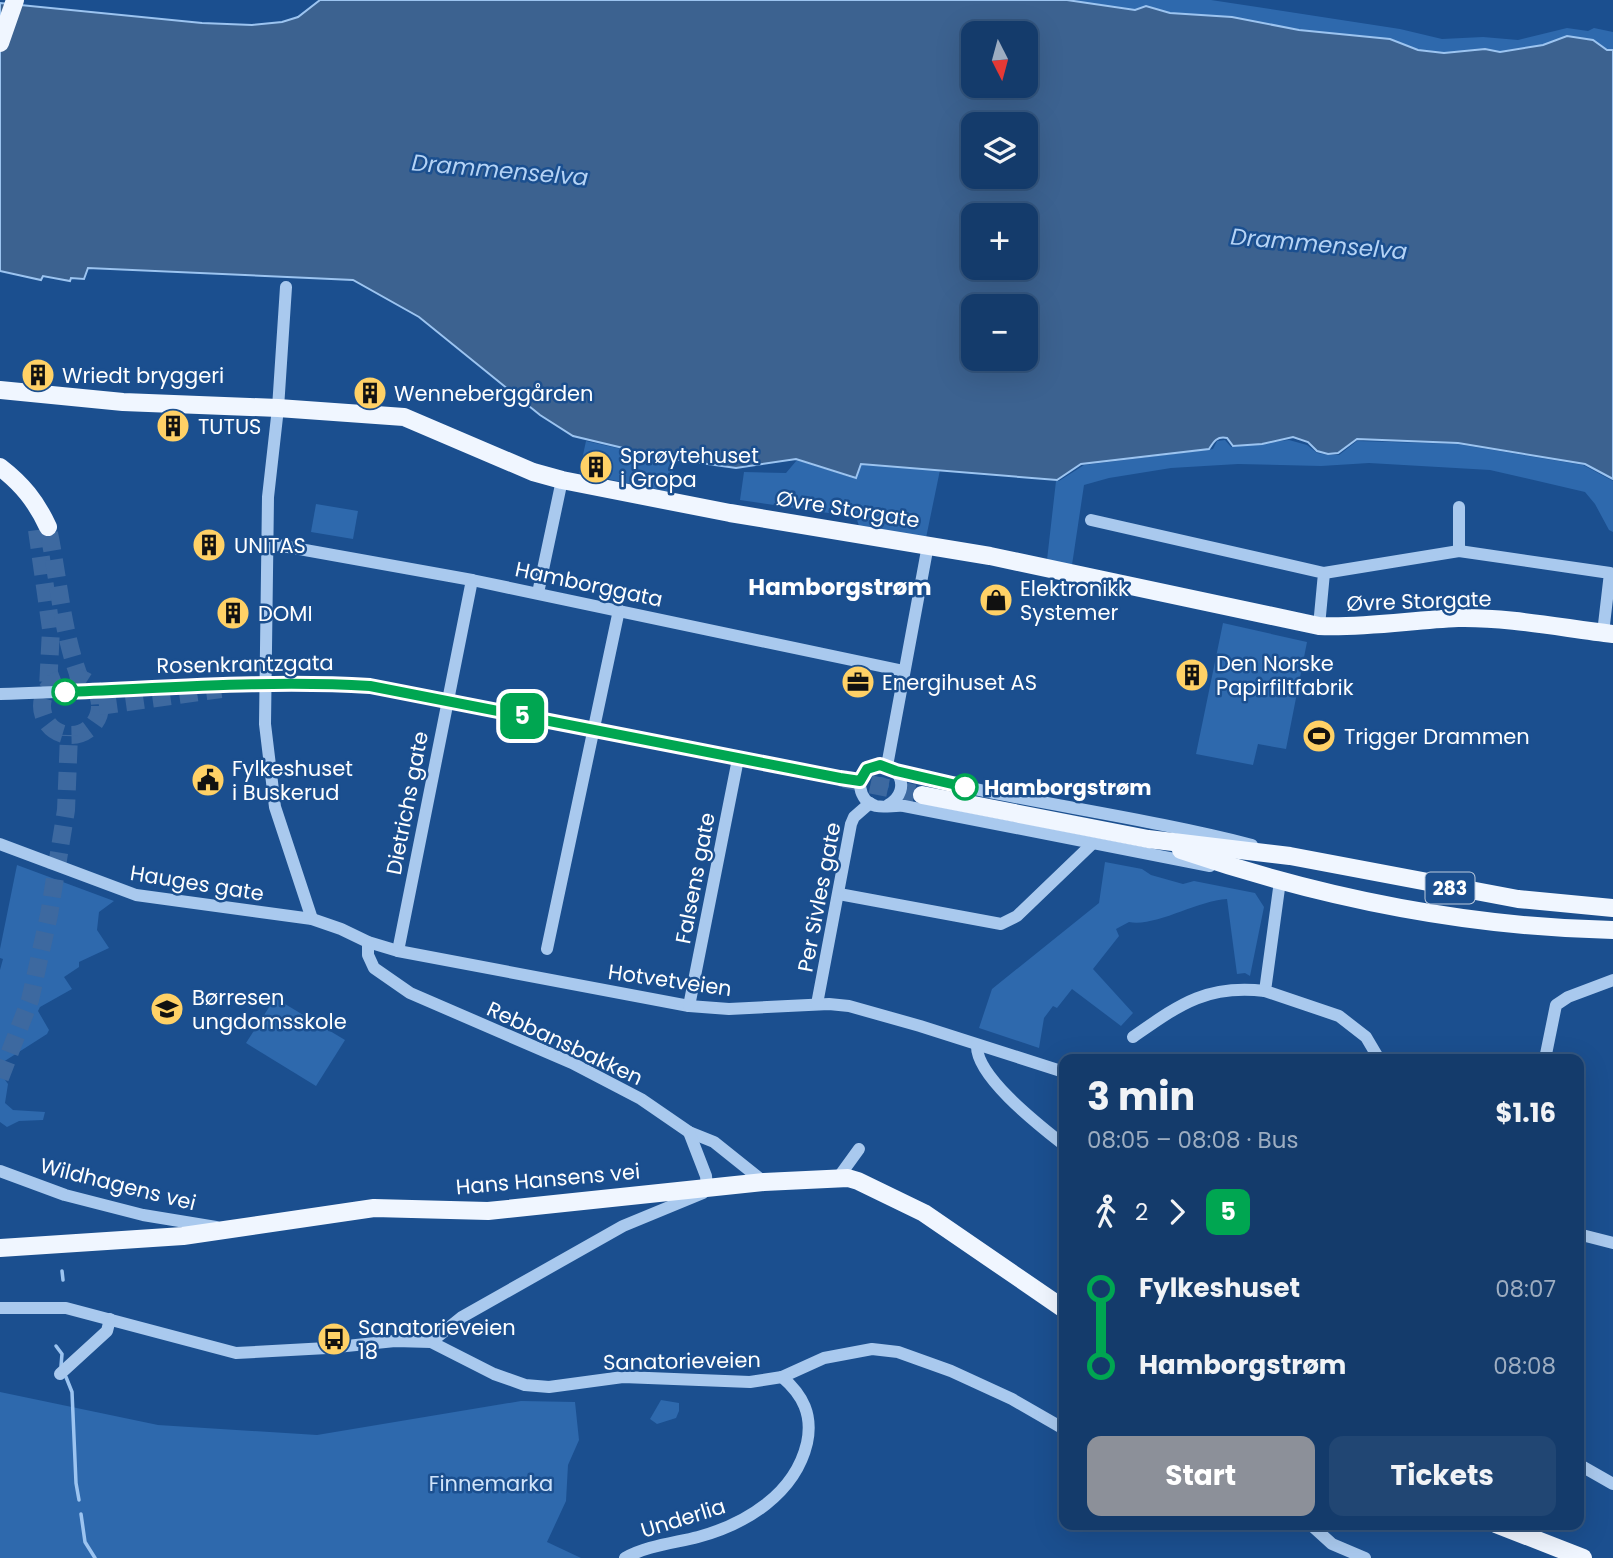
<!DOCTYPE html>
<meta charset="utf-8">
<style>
body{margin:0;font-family:Poppins,sans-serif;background:#214673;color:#f1f3f6;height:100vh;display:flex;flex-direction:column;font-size:26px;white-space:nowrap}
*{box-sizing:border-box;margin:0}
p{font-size:23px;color:#9dadc1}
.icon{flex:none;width:38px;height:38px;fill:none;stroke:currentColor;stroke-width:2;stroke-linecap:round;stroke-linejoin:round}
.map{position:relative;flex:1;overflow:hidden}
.sheet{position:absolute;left:1059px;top:1054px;width:525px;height:476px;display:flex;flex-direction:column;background:#143b6b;border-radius:14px;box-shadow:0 7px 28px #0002,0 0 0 2px #33557e}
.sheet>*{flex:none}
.badge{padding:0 14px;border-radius:10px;font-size:24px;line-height:46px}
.needle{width:46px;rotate:174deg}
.fabs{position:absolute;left:961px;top:21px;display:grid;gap:14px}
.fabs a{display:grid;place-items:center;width:77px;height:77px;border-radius:14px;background:#143b6b;box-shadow:0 7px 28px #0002,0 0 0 2px #33557e;font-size:35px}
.map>.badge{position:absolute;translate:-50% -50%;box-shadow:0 0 0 4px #fff}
.legs{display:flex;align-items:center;gap:10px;height:77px;padding:0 28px;font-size:23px}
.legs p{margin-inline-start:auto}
.summary{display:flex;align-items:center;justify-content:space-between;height:119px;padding:0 28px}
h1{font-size:38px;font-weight:700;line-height:52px}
.cta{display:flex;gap:14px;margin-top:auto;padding:14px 28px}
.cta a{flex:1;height:80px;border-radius:14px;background:#8c9099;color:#fff;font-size:28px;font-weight:700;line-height:80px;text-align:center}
.cta a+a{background:#214673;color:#f1f3f6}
ul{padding:0 28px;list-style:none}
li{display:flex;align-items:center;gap:24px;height:77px;font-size:26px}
li i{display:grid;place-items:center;width:10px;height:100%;margin:0 9px;background:currentColor}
li i::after{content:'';width:18px;height:18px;margin:-9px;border:5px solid;border-radius:50%;background:#143b6b}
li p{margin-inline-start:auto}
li:first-child i{background:linear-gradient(#0000 50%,currentColor 0)}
li:last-child i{background:linear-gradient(currentColor 50%,#0000 0)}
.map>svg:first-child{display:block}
.green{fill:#2e69ad}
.water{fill:#3c6290;stroke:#9cc4f0;stroke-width:2;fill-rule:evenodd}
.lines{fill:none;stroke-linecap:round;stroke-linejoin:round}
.stream{stroke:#9cc4f0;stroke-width:3.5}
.major-tunnel{stroke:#3d69a0;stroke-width:18;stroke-dasharray:18 9;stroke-linecap:butt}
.minor{stroke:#a9c9ee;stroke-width:12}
.major{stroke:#f0f6ff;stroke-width:18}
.line-1-casing{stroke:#fff;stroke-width:16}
.line-1{stroke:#00a651;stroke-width:10}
.stop-1-dot{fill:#fff;stroke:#00a651;stroke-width:3.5}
.labels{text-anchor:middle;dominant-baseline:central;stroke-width:5;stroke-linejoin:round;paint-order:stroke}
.shield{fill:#1b4f8f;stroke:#bbcadd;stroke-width:2}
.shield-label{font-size:19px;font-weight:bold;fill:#fff}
.poi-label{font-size:21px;fill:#fff;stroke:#1b4f8f;text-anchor:start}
.street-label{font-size:21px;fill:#fff;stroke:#1b4f8f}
.stop-label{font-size:21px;font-weight:bold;fill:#fff;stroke:#1b4f8f;text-anchor:start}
.park-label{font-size:21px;fill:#cfe3fa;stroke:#1b4f8f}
.water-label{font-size:23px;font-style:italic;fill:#b5d3f5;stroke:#1b4f8f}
.neighbourhood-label{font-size:23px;font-weight:bold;fill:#fff;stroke:#1b4f8f}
</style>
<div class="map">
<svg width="1613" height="1558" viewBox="0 0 1613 1558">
<rect width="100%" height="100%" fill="#1b4f8f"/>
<g class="green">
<polygon points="1067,0 1211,0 1400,29 1442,39 1483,37 1518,40 1567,28 1588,31 1594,28 1613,32 1613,50 1607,50 1592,40 1567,36 1543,45 1500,52 1485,49 1444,53 1418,50 1390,39 1299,30 1232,17 1170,13 1147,6 1135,10"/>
<polygon points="1225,440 1231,447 1289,440 1307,445 1317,453 1328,455 1339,455 1357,441 1457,444 1583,465 1613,481 1613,532 1609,530 1595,504 1585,492 1490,470 1369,463 1321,466 1238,464 1171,468 1109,478 1084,485 1072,565 1047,560 1056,481 1059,481 1084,465 1213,449 1217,441"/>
<polygon points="586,441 675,461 670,492 579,473"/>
<polygon points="797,460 856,479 862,464 940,470 926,538 859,526 856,517 740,500 744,472 786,473"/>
<polygon points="316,504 358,511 353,539 311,532"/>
<polygon points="1223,623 1307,642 1286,749 1258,744 1253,765 1196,754"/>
<circle cx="881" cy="785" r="8"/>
<path d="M1105,862l37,7 9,6 32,9 11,-3 61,12 9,14 -14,69 -5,-3 -8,1 -10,-75c-31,2 -71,28 -98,23l-13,7 3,7 -26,33 40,44 -12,13 -49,-37 -15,19 -4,-2 -9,12 -5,30 -60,-20 13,-39 107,-86z"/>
<polygon points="17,865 114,901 99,912 97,930 109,948 79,962 79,967 64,977 72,989 40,1007 38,1011 49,1030 47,1034 0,1064 0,970 3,959 0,958 0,949"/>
<polygon points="275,998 345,1040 316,1086 246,1043"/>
<polygon points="0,1073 8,1084 5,1103 13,1110 45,1112 43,1120 19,1121 7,1127 0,1122"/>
<polygon points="0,1392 158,1425 317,1435 521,1401 575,1402 579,1440 568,1465 566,1501 547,1542 581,1558 0,1558"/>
<polygon points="661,1400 679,1403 679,1411 676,1418 657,1424 650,1419"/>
</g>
<path class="water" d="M320,0h747l68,10 11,-4 24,7 62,4 67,13 91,9 28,11 26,3 41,-4 15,3 43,-7 24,-9 26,4 14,10h6v429l-28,-15 -127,-21 -101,-4 -19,14 -10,1 -11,-3 -9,-9 -15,-5 -31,7 -29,2 -6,-8c-10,-2 -13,3 -18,11l-128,15 -24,16 -196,-16 -5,14 -60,-19 -60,9 -71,-10 -92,-22 -33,-21 -121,-98 -66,-37 -265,-12 -4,11 -13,-1 -1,3 -27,-5 -2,4 -41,-9v-268l202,20 50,2 30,-3 16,-5zM973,33h53v53h-53zM973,124h53v53h-53zM973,215h53v53h-53zM973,306h53v53h-53z"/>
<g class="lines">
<g class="stream">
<polyline points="62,1271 63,1280"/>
<polyline points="56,1346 62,1354 61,1366"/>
<polyline points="66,1377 72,1392 76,1483 79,1500"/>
<polyline points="81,1514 85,1542 95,1558"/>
</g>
<g class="major-tunnel">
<polyline points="37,530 51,629 48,688"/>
<path d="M49,533c10,49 13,99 31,146"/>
<circle cx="71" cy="706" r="29"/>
<polyline points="99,706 221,689"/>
<polyline points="844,779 922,795"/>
<polyline points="0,1078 30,1000 49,915 66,810 69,735"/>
</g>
<g class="minor">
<polyline points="286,287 278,408 268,497 265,724 275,807 312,919"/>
<polyline points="1459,507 1459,551"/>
<polyline points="1091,520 1324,573 1319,626"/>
<polyline points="266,543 472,580 904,671"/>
<polyline points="1324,573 1459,551 1610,573 1603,633"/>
<polyline points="538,593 562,480"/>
<path d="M0,694c123,-3 247,-17 371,-8l489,95"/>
<polyline points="887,766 928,545"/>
<path d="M896,771c117,30 239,44 356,74"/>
<path d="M888,805c27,-15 8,-50 -17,-38 -17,9 -13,34 5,39 9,2 19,-1 28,0l306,60"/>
<polyline points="0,844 136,895 312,919 341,929 368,942 398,951 689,1006 729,1009 829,1004 849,1006 920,1026 1064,1072"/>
<polyline points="1280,881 1265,991 1339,1016 1366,1037 1379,1059"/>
<polyline points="839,894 1001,924 1017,916 1092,844"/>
<polyline points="368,942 368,955 374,968 410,993 572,1063 641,1099 689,1132 714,1142 764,1182"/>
<polyline points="547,949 619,610"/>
<polyline points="398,951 472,580"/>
<polyline points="817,1004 851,824 854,817 870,803"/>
<polyline points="689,1006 738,759"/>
<path d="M1133,1037c46,-32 73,-53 132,-46"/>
<path d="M977,1045c-2,31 63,81 87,100"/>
<polyline points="1545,1059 1556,1005 1568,997 1613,980"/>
<polyline points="0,1171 65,1195 143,1215 216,1227"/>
<polyline points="838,1178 859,1149"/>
<polyline points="1578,1234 1613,1243"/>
<polyline points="0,1308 66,1308 236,1353 327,1348 395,1341 431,1342 494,1374 525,1385 549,1387 623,1377 750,1382 782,1377 824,1358 872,1349 898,1352 951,1371 1012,1399 1064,1429"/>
<polyline points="431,1342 462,1317 623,1226 703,1193 707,1187 706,1176 689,1132"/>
<polyline points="60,1374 107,1331 110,1319"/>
<polyline points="1578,1464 1613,1484"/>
<polyline points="1310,1524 1332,1544 1365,1558"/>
<path d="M625,1558c21,-12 49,-15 73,-21 48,-13 97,-43 109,-94 6,-28 -4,-48 -25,-66"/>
</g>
<g class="major">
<polyline points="0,43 15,0"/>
<path d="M0,390l123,12 155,6 126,9 129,55 29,8 168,33 260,43 329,70c47,2 92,-6 139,-8 51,-1 104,10 155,16"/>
<path d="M0,467c22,17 36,34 48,60"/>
<polyline points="922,795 1148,839 1290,856 1518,899 1613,908"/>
<path d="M1181,850c138,47 286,77 432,80"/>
<polyline points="0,1248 183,1236 374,1208 488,1211 764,1182 848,1178 858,1181 924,1213 1064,1309"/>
<polyline points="1496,1524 1583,1558"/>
</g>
</g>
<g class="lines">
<defs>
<path id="line-1" d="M65,692c102,-4 204,-12 305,-6l470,92 20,3 7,-12 13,-4 16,6 69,16"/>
</defs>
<use href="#line-1" class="line-1-casing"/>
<use href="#line-1" class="line-1"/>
</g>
<defs>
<symbol id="building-disc" viewBox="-11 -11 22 22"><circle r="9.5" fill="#ffd166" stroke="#1b4f8f"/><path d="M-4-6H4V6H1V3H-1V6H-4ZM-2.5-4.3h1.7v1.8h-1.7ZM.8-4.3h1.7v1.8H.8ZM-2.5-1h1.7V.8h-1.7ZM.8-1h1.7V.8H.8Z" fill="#111"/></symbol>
<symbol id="shop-disc" viewBox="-11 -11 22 22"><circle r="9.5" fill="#ffd166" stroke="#1b4f8f"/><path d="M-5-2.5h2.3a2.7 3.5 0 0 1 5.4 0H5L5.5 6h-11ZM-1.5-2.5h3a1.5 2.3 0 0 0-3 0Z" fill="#111"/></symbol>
<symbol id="office-disc" viewBox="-11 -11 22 22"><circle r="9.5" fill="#ffd166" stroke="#1b4f8f"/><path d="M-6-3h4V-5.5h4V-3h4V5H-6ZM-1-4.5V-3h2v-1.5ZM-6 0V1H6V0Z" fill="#111"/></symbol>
<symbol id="stadium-disc" viewBox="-11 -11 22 22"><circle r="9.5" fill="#ffd166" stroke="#1b4f8f"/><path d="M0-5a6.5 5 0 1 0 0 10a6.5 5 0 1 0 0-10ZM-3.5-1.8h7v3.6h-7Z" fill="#111"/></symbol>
<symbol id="civic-disc" viewBox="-11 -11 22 22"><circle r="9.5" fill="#ffd166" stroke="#1b4f8f"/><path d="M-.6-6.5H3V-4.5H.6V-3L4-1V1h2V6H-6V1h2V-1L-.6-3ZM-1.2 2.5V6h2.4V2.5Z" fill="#111"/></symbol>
<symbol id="school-disc" viewBox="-11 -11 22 22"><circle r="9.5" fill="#ffd166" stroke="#1b4f8f"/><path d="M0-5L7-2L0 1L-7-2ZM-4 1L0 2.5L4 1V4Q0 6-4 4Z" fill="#111"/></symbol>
<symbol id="bus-disc" viewBox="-11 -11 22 22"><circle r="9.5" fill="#ffd166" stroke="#1b4f8f"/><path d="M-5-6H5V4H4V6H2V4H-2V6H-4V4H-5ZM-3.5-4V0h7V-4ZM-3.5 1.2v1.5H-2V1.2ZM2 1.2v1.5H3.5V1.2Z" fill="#111"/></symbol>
</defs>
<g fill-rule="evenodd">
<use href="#building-disc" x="19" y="356" width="38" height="38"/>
<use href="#building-disc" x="351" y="374" width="38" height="38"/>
<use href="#building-disc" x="154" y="407" width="38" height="38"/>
<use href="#building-disc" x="577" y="448" width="38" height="38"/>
<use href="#building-disc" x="190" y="526" width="38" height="38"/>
<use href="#shop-disc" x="977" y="581" width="38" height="38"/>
<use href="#building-disc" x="214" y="594" width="38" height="38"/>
<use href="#building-disc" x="1173" y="656" width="38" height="38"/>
<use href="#office-disc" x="839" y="663" width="38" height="38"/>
<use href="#stadium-disc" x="1300" y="717" width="38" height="38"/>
<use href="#civic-disc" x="189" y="761" width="38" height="38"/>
<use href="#school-disc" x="148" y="990" width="38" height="38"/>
<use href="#bus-disc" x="315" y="1320" width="38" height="38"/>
</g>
<g class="stop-1-dot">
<circle cx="65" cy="692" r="12"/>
<circle cx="965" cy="787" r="12"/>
</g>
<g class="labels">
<rect class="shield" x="1425.5" y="872.5" width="49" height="31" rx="5"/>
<g class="shield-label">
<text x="1450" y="888">283</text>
</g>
<g class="poi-label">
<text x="62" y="375">Wriedt bryggeri</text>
<text x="394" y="393">Wenneberggården</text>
<text x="198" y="426">TUTUS</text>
<text x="620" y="455">Sprøytehuset<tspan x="620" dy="24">i Gropa</tspan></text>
<text x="234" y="545">UNITAS</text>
<text x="1020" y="588">Elektronikk<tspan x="1020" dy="24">Systemer</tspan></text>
<text x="258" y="613">DOMI</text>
<text x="1216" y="663">Den Norske<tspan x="1216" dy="24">Papirfiltfabrik</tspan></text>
<text x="882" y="682">Energihuset AS</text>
<text x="1344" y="736">Trigger Drammen</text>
<text x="232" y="768">Fylkeshuset<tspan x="232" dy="24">i Buskerud</tspan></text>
<text x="192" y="997">Børresen<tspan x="192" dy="24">ungdomsskole</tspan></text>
<text x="358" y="1327">Sanatorieveien<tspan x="358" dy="24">18</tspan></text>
</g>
<g class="street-label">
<text transform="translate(848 509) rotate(9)">Øvre Storgate</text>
<text transform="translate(589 584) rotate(12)">Hamborggata</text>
<text transform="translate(1419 601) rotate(-2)">Øvre Storgate</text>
<text transform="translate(245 664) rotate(-1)">Rosenkrantzgata</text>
<text transform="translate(407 803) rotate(-79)">Dietrichs gate</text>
<text transform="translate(695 878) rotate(-79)">Falsens gate</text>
<text transform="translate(197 883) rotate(9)">Hauges gate</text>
<text transform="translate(819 897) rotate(-79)">Per Sivles gate</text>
<text transform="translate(670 980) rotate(8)">Hotvetveien</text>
<text transform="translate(565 1043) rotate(25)">Rebbansbakken</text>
<text transform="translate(548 1179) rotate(-5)">Hans Hansens vei</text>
<text transform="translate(118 1184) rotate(14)">Wildhagens vei</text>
<text transform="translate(682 1361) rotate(-1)">Sanatorieveien</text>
<text transform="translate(683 1518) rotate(-17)">Underlia</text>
</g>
<g class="stop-label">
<text x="984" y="787">Hamborgstrøm</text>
</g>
<g class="park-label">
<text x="491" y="1483">Finnemarka</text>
</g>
<g class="water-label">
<text transform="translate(500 170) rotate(5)">Drammenselva</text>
<text transform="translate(1319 244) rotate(5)">Drammenselva</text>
</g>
<g class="neighbourhood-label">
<text x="840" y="587">Hamborgstrøm</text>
</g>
</g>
</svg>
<div class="fabs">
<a><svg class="needle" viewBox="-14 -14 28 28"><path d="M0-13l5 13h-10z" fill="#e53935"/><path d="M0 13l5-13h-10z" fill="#9dadc1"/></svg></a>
<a><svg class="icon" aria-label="layers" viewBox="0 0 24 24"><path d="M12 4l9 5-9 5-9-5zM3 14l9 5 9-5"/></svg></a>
<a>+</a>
<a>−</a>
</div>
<b class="badge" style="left:522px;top:716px;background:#00a651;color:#fff">5</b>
<section class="sheet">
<div class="summary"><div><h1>3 min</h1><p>08:05 – 08:08 · Bus</p></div><b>$1.16</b></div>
<div class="legs"><svg class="icon" aria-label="walk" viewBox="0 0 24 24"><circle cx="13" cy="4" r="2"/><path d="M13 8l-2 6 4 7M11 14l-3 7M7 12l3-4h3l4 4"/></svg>2<svg class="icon" aria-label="forward" viewBox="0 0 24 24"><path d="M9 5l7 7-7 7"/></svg><b class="badge" style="background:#00a651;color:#fff">5</b></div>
<ul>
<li><i style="color:#00a651"></i><b>Fylkeshuset</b><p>08:07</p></li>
<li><i style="color:#00a651"></i><b>Hamborgstrøm</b><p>08:08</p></li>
</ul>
<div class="cta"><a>Start</a><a>Tickets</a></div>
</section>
</div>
